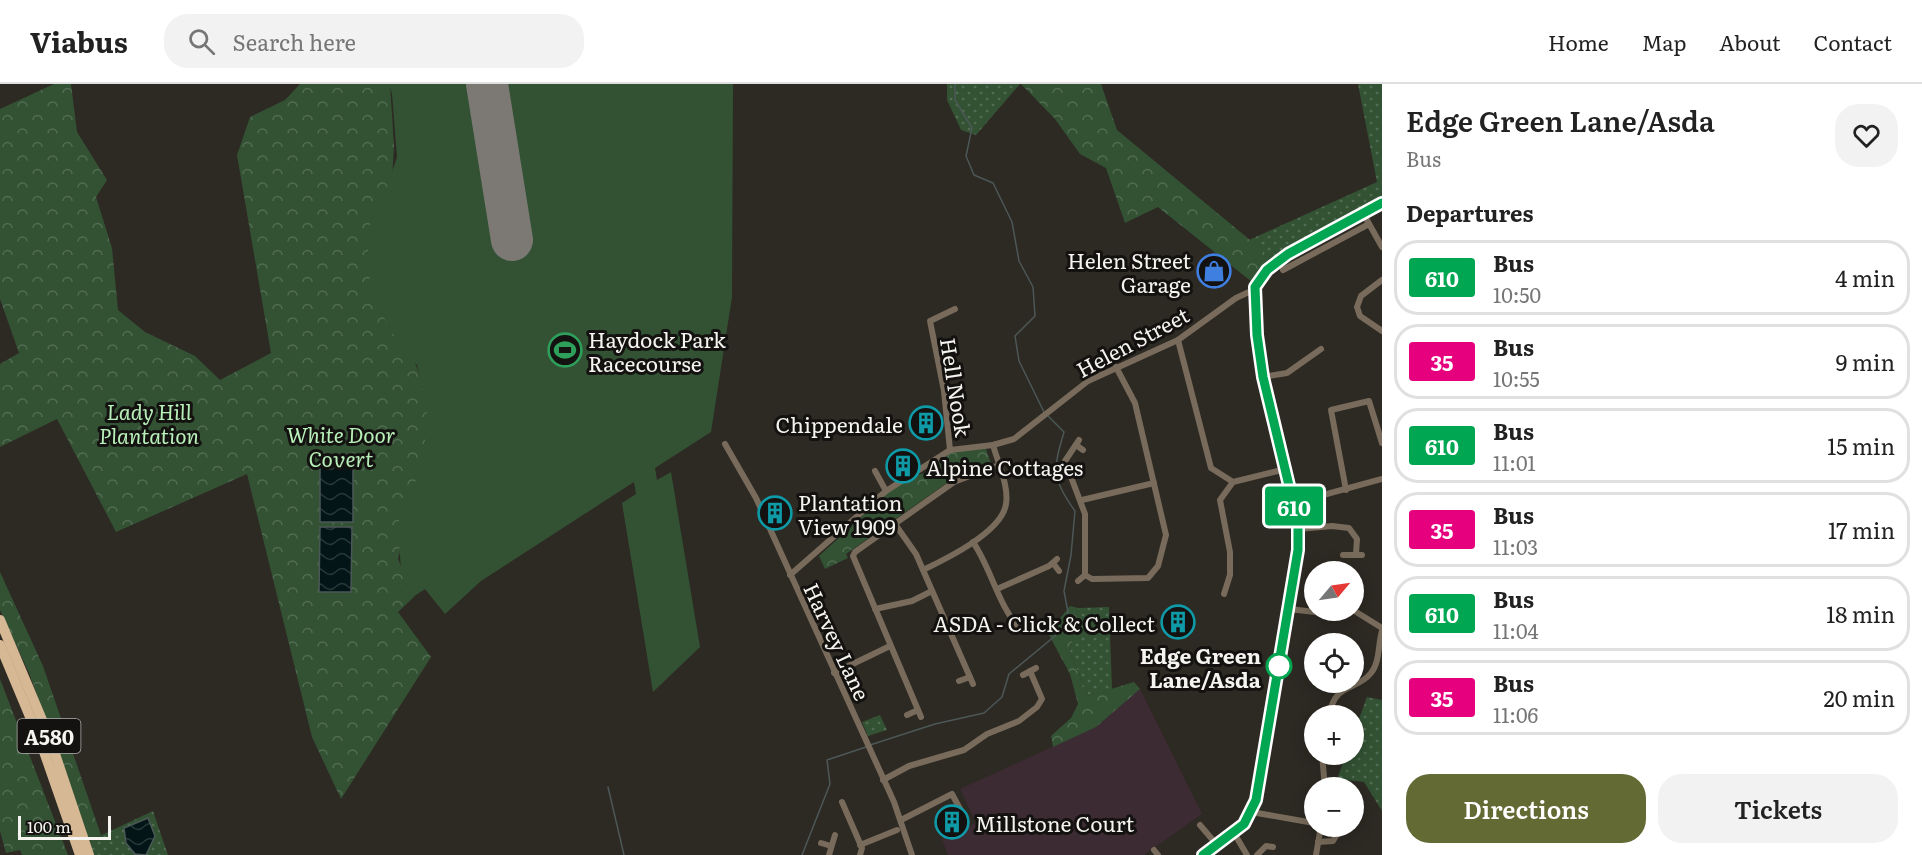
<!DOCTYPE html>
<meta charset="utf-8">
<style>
body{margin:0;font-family:Literata,serif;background:#f2f2f2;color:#222;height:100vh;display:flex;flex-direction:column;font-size:22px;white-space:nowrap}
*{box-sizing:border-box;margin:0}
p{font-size:20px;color:#767676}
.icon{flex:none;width:33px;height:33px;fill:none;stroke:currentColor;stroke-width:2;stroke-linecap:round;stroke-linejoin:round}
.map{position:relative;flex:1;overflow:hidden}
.panel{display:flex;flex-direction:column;background:#fff;width:540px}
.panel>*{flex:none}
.badge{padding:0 12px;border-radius:4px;font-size:21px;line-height:39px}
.needle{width:39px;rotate:61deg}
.controls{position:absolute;left:1304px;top:477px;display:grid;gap:12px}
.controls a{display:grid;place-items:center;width:60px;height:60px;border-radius:50%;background:#fff;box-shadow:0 3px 15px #0003;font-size:30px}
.scale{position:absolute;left:18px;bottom:15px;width:93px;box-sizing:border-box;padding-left:6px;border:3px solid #f6f4f0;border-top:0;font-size:16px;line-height:21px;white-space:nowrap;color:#f6f4f0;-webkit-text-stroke:4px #141210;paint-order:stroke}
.map>.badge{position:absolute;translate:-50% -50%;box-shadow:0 0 0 3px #fff}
h2{padding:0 24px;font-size:22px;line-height:54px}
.round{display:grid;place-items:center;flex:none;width:63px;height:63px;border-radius:24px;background:#f2f2f2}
.overview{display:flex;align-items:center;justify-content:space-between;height:102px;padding:0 24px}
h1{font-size:28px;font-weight:600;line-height:45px}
.action{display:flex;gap:12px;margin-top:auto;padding:12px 24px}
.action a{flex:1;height:69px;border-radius:24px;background:#646a34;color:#fff;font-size:24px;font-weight:600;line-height:69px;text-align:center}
.action a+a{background:#f2f2f2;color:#222}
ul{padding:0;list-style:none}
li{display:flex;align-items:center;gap:18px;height:75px;margin:0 12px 9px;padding:0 12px;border:3px solid #e0e0e0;border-radius:24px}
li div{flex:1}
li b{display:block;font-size:22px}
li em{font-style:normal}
li .badge{min-width:66px;font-weight:700;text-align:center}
header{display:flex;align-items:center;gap:36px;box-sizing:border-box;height:84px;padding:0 30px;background:#fff;border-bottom:2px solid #e0e0e0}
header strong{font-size:28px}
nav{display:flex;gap:33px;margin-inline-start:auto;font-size:21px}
.search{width:420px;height:54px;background:#f2f2f2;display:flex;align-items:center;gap:15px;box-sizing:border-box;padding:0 21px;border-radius:24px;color:#767676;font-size:22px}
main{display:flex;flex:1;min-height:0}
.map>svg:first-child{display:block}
.industrial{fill:#3d2b34}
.grass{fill:url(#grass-dots)}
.forest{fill:url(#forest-crowns)}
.pitch{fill:#335234}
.water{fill:url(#water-waves);stroke:#4c5857;stroke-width:1.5}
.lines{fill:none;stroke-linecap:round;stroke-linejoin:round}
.stream{stroke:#4c5857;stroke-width:1.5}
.runway{stroke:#7c7974;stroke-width:42}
.minor{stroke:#786b5b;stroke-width:6}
.tertiary{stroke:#786b5b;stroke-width:8}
.trunk{stroke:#d6b894;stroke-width:10}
.line-casing{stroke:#fff;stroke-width:14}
.line{stroke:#00a651;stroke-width:9}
.stop-dot{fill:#fff;stroke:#00a651;stroke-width:3}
.labels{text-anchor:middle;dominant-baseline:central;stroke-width:6;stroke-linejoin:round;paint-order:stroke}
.shield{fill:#141210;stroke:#b2b0ad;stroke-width:1.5}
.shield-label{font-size:20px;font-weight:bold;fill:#f6f4f0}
.poi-label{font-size:21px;fill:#f6f4f0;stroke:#141210;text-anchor:start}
.street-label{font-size:21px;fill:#f6f4f0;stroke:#141210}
.park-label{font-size:21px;font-style:italic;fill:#b8f0b9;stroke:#141210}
.stop-label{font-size:21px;font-weight:bold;fill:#f6f4f0;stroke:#141210;text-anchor:end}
</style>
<header>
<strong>Viabus</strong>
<div class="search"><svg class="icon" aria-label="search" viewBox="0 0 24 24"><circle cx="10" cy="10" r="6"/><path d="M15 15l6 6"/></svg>Search here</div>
<nav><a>Home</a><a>Map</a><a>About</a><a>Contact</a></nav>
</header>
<main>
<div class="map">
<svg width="1382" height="771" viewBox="0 0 1382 771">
<defs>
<pattern id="grass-dots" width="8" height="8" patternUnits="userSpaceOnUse" patternTransform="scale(1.5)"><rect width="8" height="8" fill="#335234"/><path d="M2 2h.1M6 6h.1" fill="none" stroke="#516c52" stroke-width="1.8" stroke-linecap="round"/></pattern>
<pattern id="forest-crowns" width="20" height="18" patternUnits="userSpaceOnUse" patternTransform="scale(1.5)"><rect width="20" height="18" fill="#335234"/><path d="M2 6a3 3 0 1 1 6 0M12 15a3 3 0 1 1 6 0" fill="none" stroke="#516c52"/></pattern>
<pattern id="water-waves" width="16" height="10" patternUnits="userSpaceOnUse" patternTransform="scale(1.5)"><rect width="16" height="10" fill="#031516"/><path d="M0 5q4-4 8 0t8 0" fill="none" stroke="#283838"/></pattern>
</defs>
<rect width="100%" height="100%" fill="#2d2923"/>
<polygon class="industrial" points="1140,605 1202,730 1144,771 948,771 942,755 976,739 960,705 1096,643"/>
<g class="grass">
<polygon points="947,0 1020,0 976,51 961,46 947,16"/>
<polygon points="1358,0 1382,0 1382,115 1273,175 1249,156 1377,98"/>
<polygon points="1109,523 1112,605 1088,612 1070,568 1078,524"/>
<polygon points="1367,613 1382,616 1382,727 1364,698 1337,695 1346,671 1353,670 1353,651"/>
<polygon points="880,631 887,646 868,652 862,638"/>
<polygon points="153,727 168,771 94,771 89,757"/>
</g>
<g class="forest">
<polygon points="54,0 71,0 77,48 107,96 96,113 112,164 118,226 145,248 195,272 220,296 271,269 237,71 250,33 285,16 300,0 390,0 394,62 386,199 443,355 406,445 398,475 414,513 398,528 431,573 341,715 312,653 247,390 116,448 57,335 0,363 0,280 19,269 0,215 0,25"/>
<polygon points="1021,0 1101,0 1117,46 1273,175 1252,198 1158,123 1125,139 1106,84 1080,70 1055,35"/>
<polygon points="986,365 991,379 988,381 951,396 846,470 848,474 825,485 819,472 842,451 846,443 854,440 887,408 913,392 925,389 952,367"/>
<polygon points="0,488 43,582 101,751 89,757 29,589 0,526"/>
<polygon points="1070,522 1078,524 1070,568 1088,612 1134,598 1140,605 1096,643 1053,663 1051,652 1071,634 1078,620 1070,590 1048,549"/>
<polygon points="0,595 68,771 22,771 20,766 6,769 0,747"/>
</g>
<polygon class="pitch" points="389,0 733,0 732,213 711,348 655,384 657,396 671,388 700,563 653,608 622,419 636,410 634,398 481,497 445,530 425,505 410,515 401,487 398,439 424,377 427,324 417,281 394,251 377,221 370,196 368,170 371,133 386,106 397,73 392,10"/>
<g class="water">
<rect x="320" y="371" width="33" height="67"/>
<polygon points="320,443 352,443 351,508 319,508"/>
<polygon points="148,734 155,752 146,771 135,770 126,759 124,744"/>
</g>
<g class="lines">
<g class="stream">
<polyline points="955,0 955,16 972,44 966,72 974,91 993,99 1012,138 1019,177 1033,203 1035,232 1015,252 1019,277 1044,328"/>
<path d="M870,661l65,-21 49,-11 18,-16 7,-23 46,-38 10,-13 3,-11 -4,-21 7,-36 4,-44c-24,-33 -22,-42 -11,-79l-17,-17"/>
<polyline points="608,703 624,771"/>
<polyline points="802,771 830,700 827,676 866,663"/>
</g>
<polyline class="runway" points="487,0 512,156"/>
<g class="minor">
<polyline points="1363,129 1382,163"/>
<polyline points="1283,186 1369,140"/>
<polyline points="1382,196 1361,212 1357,223 1360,232 1382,247"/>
<polyline points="1178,256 1211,384 1233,398"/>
<polyline points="1263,293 1287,289 1321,265"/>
<polyline points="725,360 756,414 894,718 912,771"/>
<polyline points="1076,361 1083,366"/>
<polyline points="950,366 944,307 930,237 955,225"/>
<polyline points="875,387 886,407"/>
<polyline points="1346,406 1331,326 1369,317 1382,359"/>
<polyline points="1082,416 1154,399"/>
<polyline points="1294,419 1382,395"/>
<polyline points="895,440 916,470 973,600"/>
<polyline points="1299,445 1332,442 1349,444 1357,455 1356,470"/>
<path d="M973,458c19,28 25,64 48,88"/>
<polyline points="1343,471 1362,471"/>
<polyline points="1053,479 1059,487"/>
<path d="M923,486c23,-11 79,-38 83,-66 3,-18 -8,-41 -13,-59"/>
<polyline points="790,491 886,407 950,366 993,361 1014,355 1088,297 1178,256 1236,214 1249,208 1255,208"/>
<polyline points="1085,491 1092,495 1148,494 1158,482 1166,451 1135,319 1116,283"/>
<polyline points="1078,497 1085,491 1085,430 1065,377 1079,356"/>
<polyline points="997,505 1049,482 1057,475"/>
<polyline points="1224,510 1230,491 1230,468 1220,416 1233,398 1286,385"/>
<polyline points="875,525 912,517 932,507"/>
<polyline points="1289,525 1315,528 1324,526"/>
<polyline points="1353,526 1382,544"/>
<polyline points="834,589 890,562"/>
<polyline points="1023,591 1036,584"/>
<polyline points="959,597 970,593"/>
<polyline points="1334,598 1342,607"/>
<polyline points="907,631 918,626"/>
<path d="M1329,632c6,-35 27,-24 42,-43 9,-11 7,-29 11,-42"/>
<polyline points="921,633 853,472 855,468 954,398 999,381"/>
<polyline points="1322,670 1325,704"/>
<polyline points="883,696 909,682 964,666 987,650 1019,637 1037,623 1042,615 1030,587"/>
<polyline points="842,718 862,764 860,771"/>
<polyline points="1251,728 1314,739"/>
<polyline points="901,736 952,710 966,736"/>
<polyline points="1200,741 1217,761"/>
<polyline points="1234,749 1247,771"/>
<polyline points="1318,758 1333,757 1342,742"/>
<polyline points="821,759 831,762"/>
<polyline points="860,761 897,746"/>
<polyline points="1154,766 1158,771"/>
<polyline points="829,771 835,751"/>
<polyline points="1257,771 1266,762 1273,763"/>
<polyline points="1316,771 1321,742"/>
</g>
<polyline class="tertiary" points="1203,771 1244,740 1256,716 1298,466 1298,439 1263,293 1257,251 1255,203 1267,186 1288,169 1382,119"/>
<g class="trunk">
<polyline points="0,536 50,655 89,771"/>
<polyline points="0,561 41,659 80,771"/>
</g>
</g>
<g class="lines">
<defs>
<polyline id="line" points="1203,771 1244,740 1256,716 1298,466 1298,439 1263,293 1257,251 1255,203 1267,186 1288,170 1382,119"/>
</defs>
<use href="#line" class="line-casing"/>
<use href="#line" class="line"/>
</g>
<defs>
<symbol id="shop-ring" viewBox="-11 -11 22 22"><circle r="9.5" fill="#141210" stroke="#3f7fe0" stroke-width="1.5"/><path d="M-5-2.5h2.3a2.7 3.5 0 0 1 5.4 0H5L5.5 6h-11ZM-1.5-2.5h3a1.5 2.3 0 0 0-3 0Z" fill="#3f7fe0"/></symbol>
<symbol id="stadium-ring" viewBox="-11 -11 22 22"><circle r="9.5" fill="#141210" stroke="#2e9e5b" stroke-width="1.5"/><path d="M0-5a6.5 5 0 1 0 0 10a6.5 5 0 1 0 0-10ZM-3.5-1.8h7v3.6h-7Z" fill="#2e9e5b"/></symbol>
<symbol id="building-ring" viewBox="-11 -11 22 22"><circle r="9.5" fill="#141210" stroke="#0f9aa8" stroke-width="1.5"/><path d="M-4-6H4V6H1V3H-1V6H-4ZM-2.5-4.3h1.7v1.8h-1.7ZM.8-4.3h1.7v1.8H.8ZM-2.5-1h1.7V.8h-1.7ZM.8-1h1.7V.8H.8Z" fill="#0f9aa8"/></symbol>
</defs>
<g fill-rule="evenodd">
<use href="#shop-ring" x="1195" y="168" width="38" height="38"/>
<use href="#stadium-ring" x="546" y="247" width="38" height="38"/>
<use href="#building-ring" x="907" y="320" width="38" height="38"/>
<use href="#building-ring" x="884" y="363" width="38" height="38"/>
<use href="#building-ring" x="756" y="410" width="38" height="38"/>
<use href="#building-ring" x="1159" y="519" width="38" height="38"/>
<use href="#building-ring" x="933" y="719" width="38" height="38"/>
</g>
<circle class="stop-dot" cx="1279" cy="582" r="12"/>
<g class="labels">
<rect class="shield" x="17.5" y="635" width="63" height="34" rx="4.5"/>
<g class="shield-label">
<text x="49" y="652">A580</text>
</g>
<g class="poi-label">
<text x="1191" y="175" text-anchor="end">Helen Street<tspan x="1191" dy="24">Garage</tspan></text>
<text x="588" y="254">Haydock Park<tspan x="588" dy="24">Racecourse</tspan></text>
<text x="903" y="339" text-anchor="end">Chippendale</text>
<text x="926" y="382">Alpine Cottages</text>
<text x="798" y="417">Plantation<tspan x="798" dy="24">View 1909</tspan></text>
<text x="1155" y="538" text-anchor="end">ASDA - Click &amp; Collect</text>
<text x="975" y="738">Millstone Court</text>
</g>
<g class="street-label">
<text transform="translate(1132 257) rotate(-28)">Helen Street</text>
<text transform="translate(957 303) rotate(81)">Hell Nook</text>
<text transform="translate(838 557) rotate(65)">Harvey Lane</text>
</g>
<g class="park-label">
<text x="149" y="326">Lady Hill<tspan x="149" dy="24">Plantation</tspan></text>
<text x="341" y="349">White Door<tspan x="341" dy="24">Covert</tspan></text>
</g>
<g class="stop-label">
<text x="1261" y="570">Edge Green<tspan x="1261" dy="24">Lane/Asda</tspan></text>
</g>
</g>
</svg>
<div class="controls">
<a><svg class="needle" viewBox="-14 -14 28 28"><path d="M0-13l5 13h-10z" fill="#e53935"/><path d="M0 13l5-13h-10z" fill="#767676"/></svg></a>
<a><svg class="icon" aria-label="locate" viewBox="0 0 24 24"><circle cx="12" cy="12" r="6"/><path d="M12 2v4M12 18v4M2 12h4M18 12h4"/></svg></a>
<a>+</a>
<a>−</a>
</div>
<div class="scale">100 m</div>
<b class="badge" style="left:1294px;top:422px;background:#00a651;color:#fff">610</b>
</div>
<section class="panel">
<div class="overview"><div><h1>Edge Green Lane/Asda</h1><p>Bus</p></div><a class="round"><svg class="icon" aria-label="heart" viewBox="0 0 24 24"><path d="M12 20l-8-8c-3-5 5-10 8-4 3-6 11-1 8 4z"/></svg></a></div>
<h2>Departures</h2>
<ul>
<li><span class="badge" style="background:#00a651;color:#fff">610</span><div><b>Bus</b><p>10:50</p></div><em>4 min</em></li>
<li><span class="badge" style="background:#e6007e;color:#fff">35</span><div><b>Bus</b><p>10:55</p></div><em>9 min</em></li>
<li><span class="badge" style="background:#00a651;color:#fff">610</span><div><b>Bus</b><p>11:01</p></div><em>15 min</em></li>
<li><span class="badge" style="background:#e6007e;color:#fff">35</span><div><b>Bus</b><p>11:03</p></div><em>17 min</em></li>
<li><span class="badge" style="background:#00a651;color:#fff">610</span><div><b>Bus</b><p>11:04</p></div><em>18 min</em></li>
<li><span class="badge" style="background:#e6007e;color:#fff">35</span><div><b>Bus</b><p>11:06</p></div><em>20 min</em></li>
</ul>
<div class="action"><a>Directions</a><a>Tickets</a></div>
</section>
</main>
